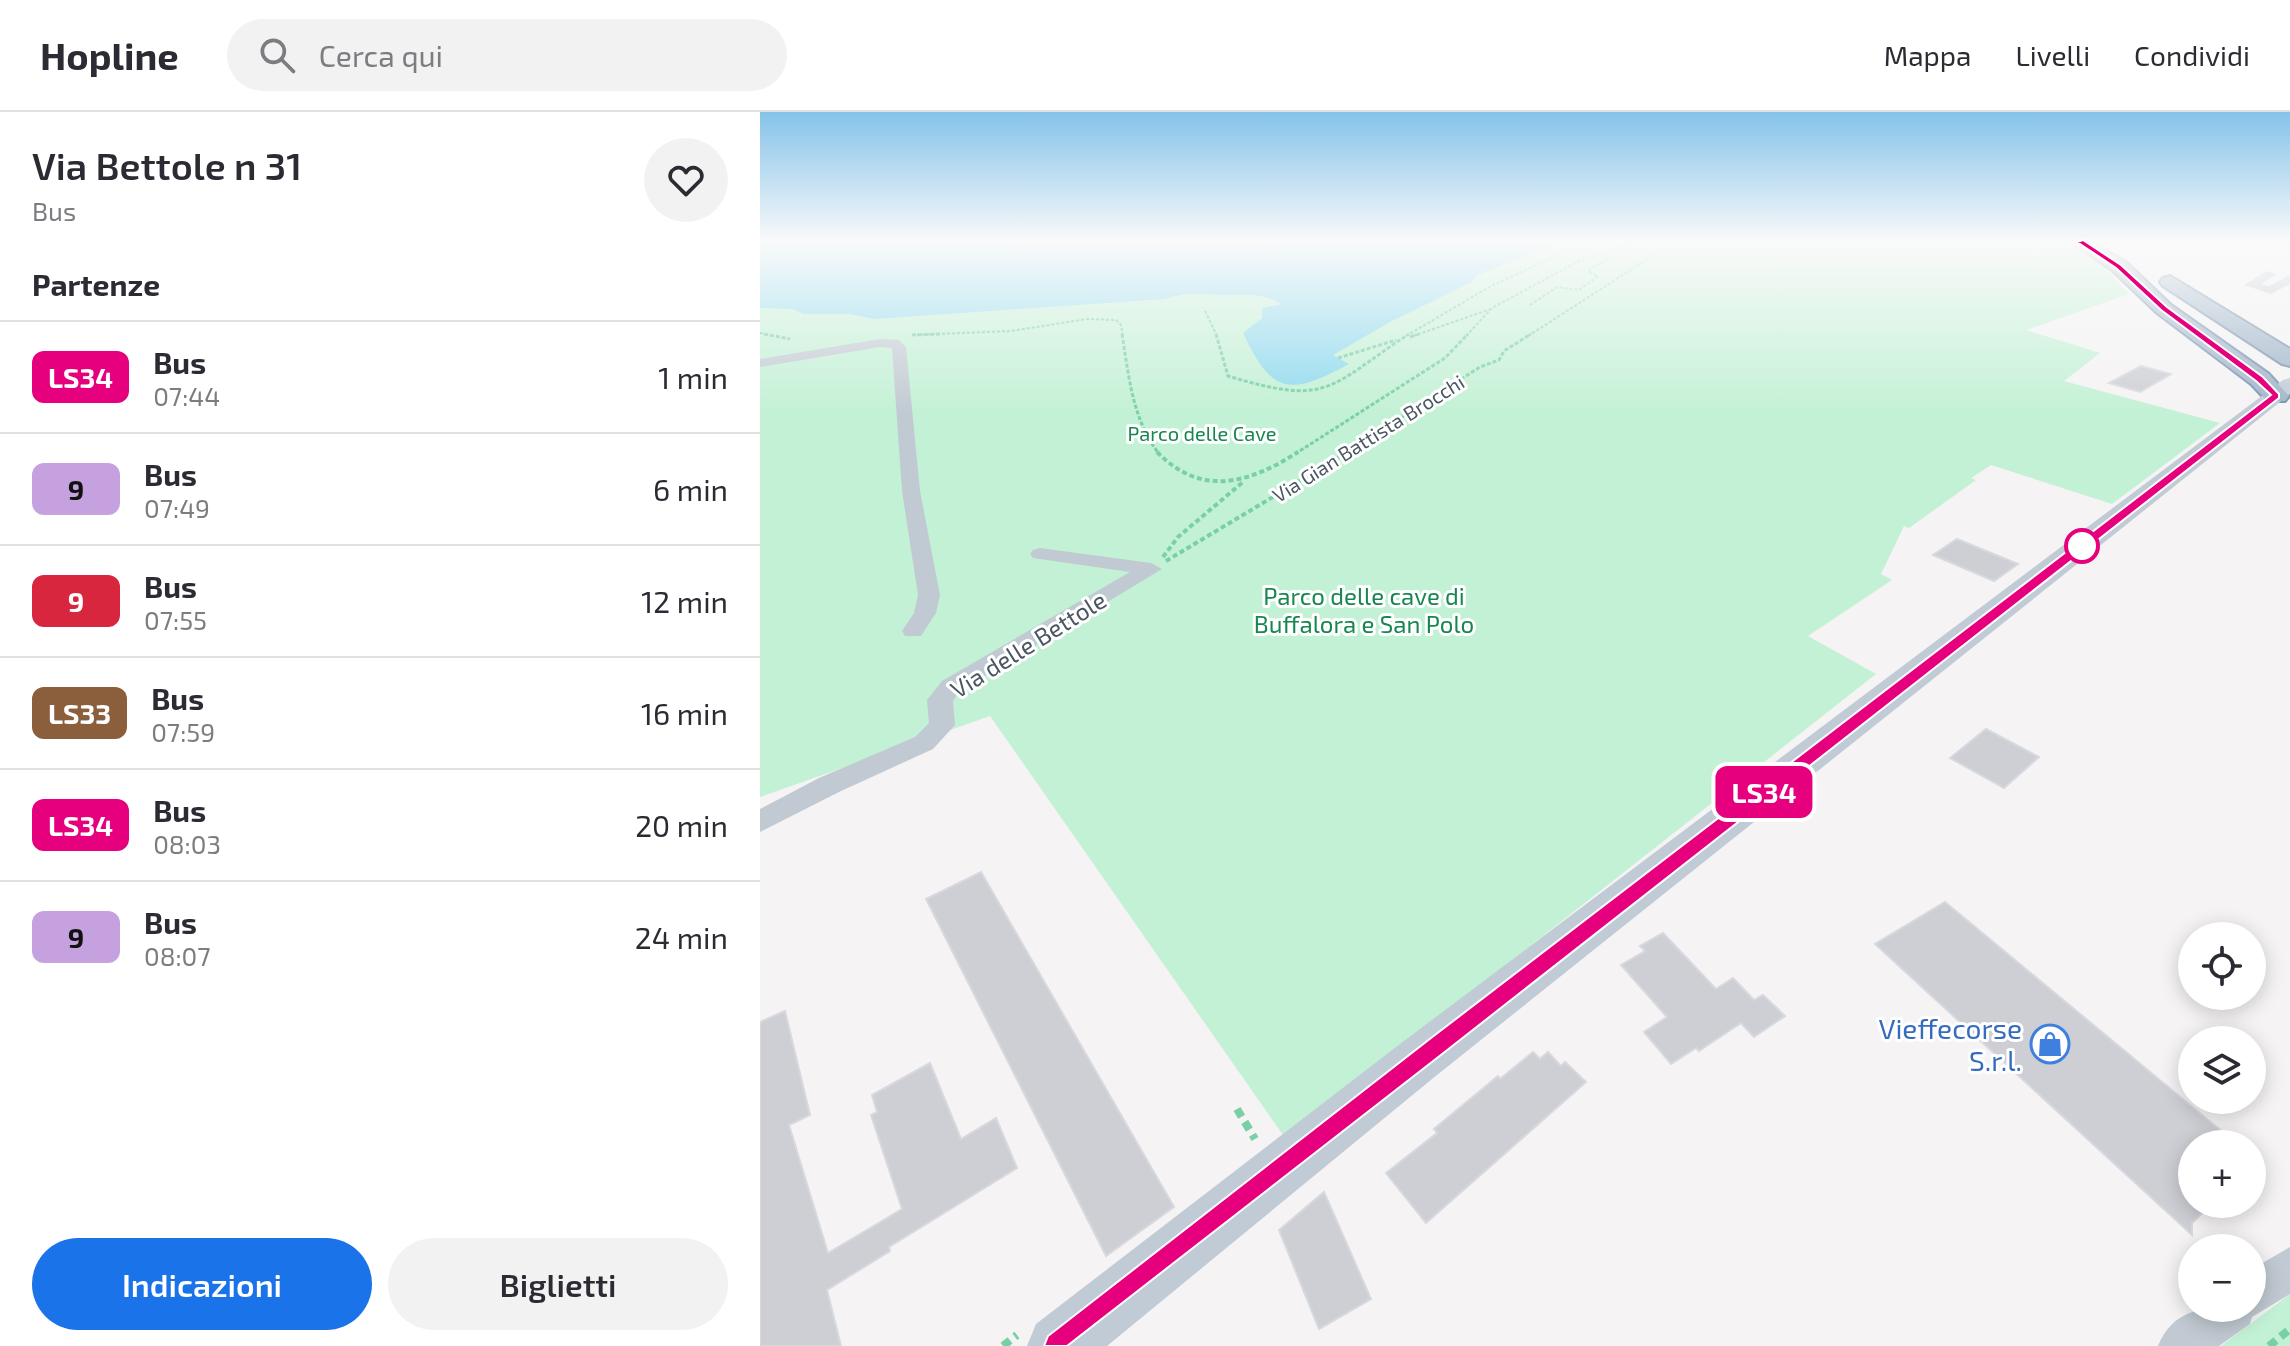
<!DOCTYPE html>
<html lang="it">
<meta charset="utf-8">
<style>
body{margin:0;font-family:"Exo 2",sans-serif;background:#f2f2f3;color:#2b2b33;height:100vh;display:flex;flex-direction:column;font-size:30px;white-space:nowrap}
*{box-sizing:border-box;margin:0}
p{font-size:26px;color:#7c7c81}
.icon{flex:none;width:44px;height:44px;fill:none;stroke:currentColor;stroke-width:2;stroke-linecap:round;stroke-linejoin:round}
.map{position:relative;flex:1;overflow:hidden}
.details{display:flex;flex-direction:column;background:#fff;width:760px}
.details>*{flex:none}
.badge{padding:0 16px;border-radius:12px;font-size:28px;line-height:52px}
.controls{position:absolute;left:1418px;top:810px;display:grid;gap:16px}
.controls a{display:grid;place-items:center;width:88px;height:88px;border-radius:50%;background:#fff;box-shadow:0 4px 20px #0003;font-size:40px}
.map>.badge{position:absolute;translate:-50% -50%;box-shadow:0 0 0 4px #fff}
h2{padding:0 32px;font-size:30px;line-height:72px}
.round{display:grid;place-items:center;flex:none;width:84px;height:84px;border-radius:42px;background:#f2f2f3}
.head{display:flex;align-items:center;justify-content:space-between;height:136px;padding:0 32px}
h1{font-size:38px;font-weight:600;line-height:60px}
.button{display:flex;gap:16px;margin-top:auto;padding:16px 32px}
.button a{flex:1;height:92px;border-radius:48px;background:#1a73e8;color:#fff;font-size:32px;font-weight:600;line-height:92px;text-align:center}
.button a+a{background:#f2f2f3;color:#2b2b33}
ul{padding:0;list-style:none}
li{display:flex;align-items:center;gap:24px;height:112px;padding:0 32px;border-top:2px solid #e1e1e2}
li div{flex:1}
li b{display:block;font-size:30px}
li em{font-style:normal}
li .badge{min-width:88px;font-weight:700;text-align:center}
header{display:flex;align-items:center;gap:48px;box-sizing:border-box;height:112px;padding:0 40px;background:#fff;border-bottom:2px solid #e1e1e2}
header strong{font-size:38px}
nav{display:flex;gap:44px;margin-inline-start:auto;font-size:28px}
.search{width:560px;height:72px;background:#f2f2f3;display:flex;align-items:center;gap:20px;box-sizing:border-box;padding:0 28px;border-radius:44px;color:#7c7c81;font-size:30px}
main{display:flex;flex:1;min-height:0}
.map>svg:first-child{display:block}
.green{fill:#c3f1d5}
.water{fill:#90daee}
.lines{fill:none;stroke-linecap:round;stroke-linejoin:round}
.stream{stroke:#90daee;stroke-width:4}
.building{fill:#cdcfd5;stroke:#d7d9de;stroke-width:2}
.trunk-casing{stroke:#7690ad;stroke-width:4}
.path-far3{stroke:#7ad0a6;stroke-width:2;stroke-dasharray:3 2;stroke-linecap:butt}
.path-far2{stroke:#7ad0a6;stroke-width:3;stroke-dasharray:4 2;stroke-linecap:butt}
.path-far1{stroke:#7ad0a6;stroke-width:4;stroke-dasharray:5 3;stroke-linecap:butt}
.path{stroke:#7ad0a6;stroke-width:8;stroke-dasharray:9 6;stroke-linecap:butt}
.minor{fill:#c1cad2;fill-rule:evenodd}
.secondary{fill:#c1cbd6;fill-rule:evenodd}
.trunk{fill:#9fb4c9;fill-rule:evenodd}
.line{fill:#e6007e;stroke:#fff;stroke-width:2}
.stop-dot{fill:#fff;stroke:#e6007e;stroke-width:4}
.labels{text-anchor:middle;dominant-baseline:central;stroke-width:6;stroke-linejoin:round;paint-order:stroke}
.far-park-label{font-size:20px;fill:#17864f;stroke:#fff}
.far-street-label{font-size:20px;fill:#4a5661;stroke:#fff}
.park-label{font-size:24px;fill:#17864f;stroke:#fff}
.street-label{font-size:24px;fill:#4a5661;stroke:#fff}
.near-shop-label{font-size:28px;fill:#366cbe;stroke:#fff;text-anchor:end}
</style>
<header>
<strong>Hopline</strong>
<div class="search"><svg class="icon" aria-label="search" viewBox="0 0 24 24"><circle cx="10" cy="10" r="6"/><path d="M15 15l6 6"/></svg>Cerca qui</div>
<nav><a>Mappa</a><a>Livelli</a><a>Condividi</a></nav>
</header>
<main>
<section class="details">
<div class="head"><div><h1>Via Bettole n 31</h1><p>Bus</p></div><a class="round"><svg class="icon" aria-label="heart" viewBox="0 0 24 24"><path d="M12 20l-8-8c-3-5 5-10 8-4 3-6 11-1 8 4z"/></svg></a></div>
<h2>Partenze</h2>
<ul>
<li><span class="badge" style="background:#e6007e;color:#fff">LS34</span><div><b>Bus</b><p>07:44</p></div><em>1 min</em></li>
<li><span class="badge" style="background:#c6a1e0;color:#111">9</span><div><b>Bus</b><p>07:49</p></div><em>6 min</em></li>
<li><span class="badge" style="background:#d7263d;color:#fff">9</span><div><b>Bus</b><p>07:55</p></div><em>12 min</em></li>
<li><span class="badge" style="background:#8b5e3c;color:#fff">LS33</span><div><b>Bus</b><p>07:59</p></div><em>16 min</em></li>
<li><span class="badge" style="background:#e6007e;color:#fff">LS34</span><div><b>Bus</b><p>08:03</p></div><em>20 min</em></li>
<li><span class="badge" style="background:#c6a1e0;color:#111">9</span><div><b>Bus</b><p>08:07</p></div><em>24 min</em></li>
</ul>
<div class="button"><a>Indicazioni</a><a>Biglietti</a></div>
</section>
<div class="map">
<svg width="1530" height="1234" viewBox="0 0 1530 1234">
<rect width="100%" height="100%" fill="#f5f3f3"/>
<g class="green">
<polygon points="0,130 1309,130 1338,149 1369,182 1266,218 1340,241 1304,269 1460,311 1352,392 1231,353 1211,366 1216,368 1149,416 1144,414 1121,462 1132,468 1048,524 1116,562 643,934 523,1023 230,604 0,685"/>
<polygon points="1530,1182 1530,1234 1461,1234"/>
</g>
<path class="water" d="M0,130h802l-85,33 -5,7 -82,40 -57,33 16,9c-59,32 -77,31 -106,-31l19,-15v-10l20,-4c-22,-11 -31,-9 -55,-9 -27,0 -36,-4 -63,4l-289,20 -26,-5h-45l-12,-5 -32,-1z"/>
<g class="lines">
<polyline class="stream" points="1511,130 1530,133"/>
</g>
<g class="building">
<polygon points="1381,254 1411,262 1380,280 1349,271"/>
<polygon points="1197,427 1258,452 1234,469 1173,443"/>
<polygon points="1226,617 1279,645 1244,676 1190,646"/>
<polygon points="221,760 414,1095 346,1144 166,787"/>
<polygon points="1185,790 1477,1032 1432,1032 1432,1092 1452,1092 1432,1111 1432,1123 1115,832"/>
<polygon points="903,821 956,877 973,866 994,888 1003,883 1025,904 994,925 981,911 939,939 936,936 911,952 884,920 907,905 861,853 885,839 880,834"/>
<polygon points="25,899 50,1003 29,1013 68,1141 142,1097 111,1003 117,1000 112,983 170,951 201,1027 236,1006 257,1056 129,1135 130,1139 67,1178 81,1234 0,1234 0,910"/>
<polygon points="773,940 780,947 788,940 801,954 805,950 826,970 666,1111 626,1061 677,1021 674,1017 738,964 740,967"/>
<polygon points="564,1080 611,1187 559,1217 519,1118"/>
</g>
<g class="lines">
<defs>
<g id="trunk">
<polygon points="1311,130 1332,130 1366,150 1411,193 1509,262 1529,284 1525,289 1507,289 1491,272 1397,201 1352,158"/>
<polygon points="1410,164 1530,237 1530,254 1522,252 1403,174 1400,170 1403,166"/>
</g>
</defs>
<use href="#trunk" class="trunk-casing"/>
<g class="path-far3">
<polyline points="770,193 797,175 819,178 838,164 828,160 832,156 880,130"/>
<polyline points="445,199 457,224"/>
<polyline points="0,221 14,224"/>
<polyline points="152,223 251,219 327,207 356,208 361,213 363,224"/>
<polyline points="646,224 731,174 826,130"/>
<polyline points="653,224 731,197"/>
<polyline points="706,224 732,196 817,150 875,130"/>
<polyline points="768,224 914,130"/>
</g>
<g class="path-far2">
<polyline points="4,222 30,227"/>
<path d="M362,222c7,43 10,84 37,120"/>
<path d="M456,222l12,42c102,31 100,11 181,-42"/>
<polyline points="152,223 180,222"/>
<polyline points="650,225 659,222"/>
<polyline points="578,246 636,228"/>
<polyline points="535,342 685,246 708,222"/>
<polyline points="585,342 720,255 739,248 744,239 771,222"/>
</g>
<g class="path-far1">
<path d="M397,340c45,46 93,31 141,0"/>
<polyline points="403,445 418,425 483,370"/>
<polyline points="406,449 588,340"/>
</g>
<g class="path">
<polyline points="477,997 495,1027"/>
<polyline points="243,1234 257,1223"/>
<polyline points="1509,1234 1530,1217"/>
</g>
<g class="minor">
<polygon points="1507,159 1517,162 1501,172 1509,174 1530,163 1530,172 1511,182 1484,173"/>
<polygon points="120,227 139,228 146,235 160,379 180,483 176,501 161,524 145,524 142,519 154,501 158,483 142,379 132,236 120,235 0,255 0,247"/>
<polygon points="280,436 391,451 402,457 200,579 193,589 195,613 173,637 79,680 0,720 0,697 59,666 155,625 169,611 167,588 182,569 370,460 273,446 270,442 273,438"/>
<path d="M1530,1135v47l-38,23 -2,7 -31,22h-61c18,-43 54,-38 94,-38v-39z"/>
</g>
<polygon class="secondary" points="1530,266 1530,282 672,967 347,1234 267,1234 276,1212 636,935 1523,268"/>
<use href="#trunk" class="trunk"/>
</g>
<linearGradient id="sky" x2="0" y2="1"><stop stop-color="#85c3ea"/><stop offset="0.43" stop-color="#fafafa"/><stop offset="1" stop-color="#fafafa" stop-opacity="0"/></linearGradient>
<rect width="1530" height="302" fill="url(#sky)"/>
<polygon class="line" points="1323,128 1361,153 1407,195 1503,265 1519,282 1519,286 686,939 307,1234 284,1234 288,1224 671,926 1511,283 1496,269 1401,198 1356,156 1317,130"/>
<defs>
<symbol id="shop-ring" viewBox="-11 -11 22 22"><circle r="9.5" fill="#fff" stroke="#3f7fe0" stroke-width="1.5"/><path d="M-5-2.5h2.3a2.7 3.5 0 0 1 5.4 0H5L5.5 6h-11ZM-1.5-2.5h3a1.5 2.3 0 0 0-3 0Z" fill="#3f7fe0"/></symbol>
</defs>
<g fill-rule="evenodd">
<use href="#shop-ring" x="1268" y="910" width="44" height="44"/>
</g>
<circle class="stop-dot" cx="1322" cy="434" r="16"/>
<g class="labels">
<g class="far-park-label">
<text x="442" y="321">Parco delle Cave</text>
</g>
<g class="far-street-label">
<text transform="translate(608 326) rotate(-32)">Via Gian Battista Brocchi</text>
</g>
<g class="park-label">
<text x="604" y="483">Parco delle cave di<tspan x="604" dy="28">Buffalora e San Polo</tspan></text>
</g>
<g class="street-label">
<text transform="translate(268 532) rotate(-32)">Via delle Bettole</text>
</g>
<g class="near-shop-label">
<text x="1262" y="916">Vieffecorse<tspan x="1262" dy="32">S.r.l.</tspan></text>
</g>
</g>
</svg>
<div class="controls">
<a><svg class="icon" aria-label="locate" viewBox="0 0 24 24"><circle cx="12" cy="12" r="6"/><path d="M12 2v4M12 18v4M2 12h4M18 12h4"/></svg></a>
<a><svg class="icon" aria-label="layers" viewBox="0 0 24 24"><path d="M12 4l9 5-9 5-9-5zM3 14l9 5 9-5"/></svg></a>
<a>+</a>
<a>−</a>
</div>
<b class="badge" style="left:1004px;top:680px;background:#e6007e;color:#fff">LS34</b>
</div>
</main>
